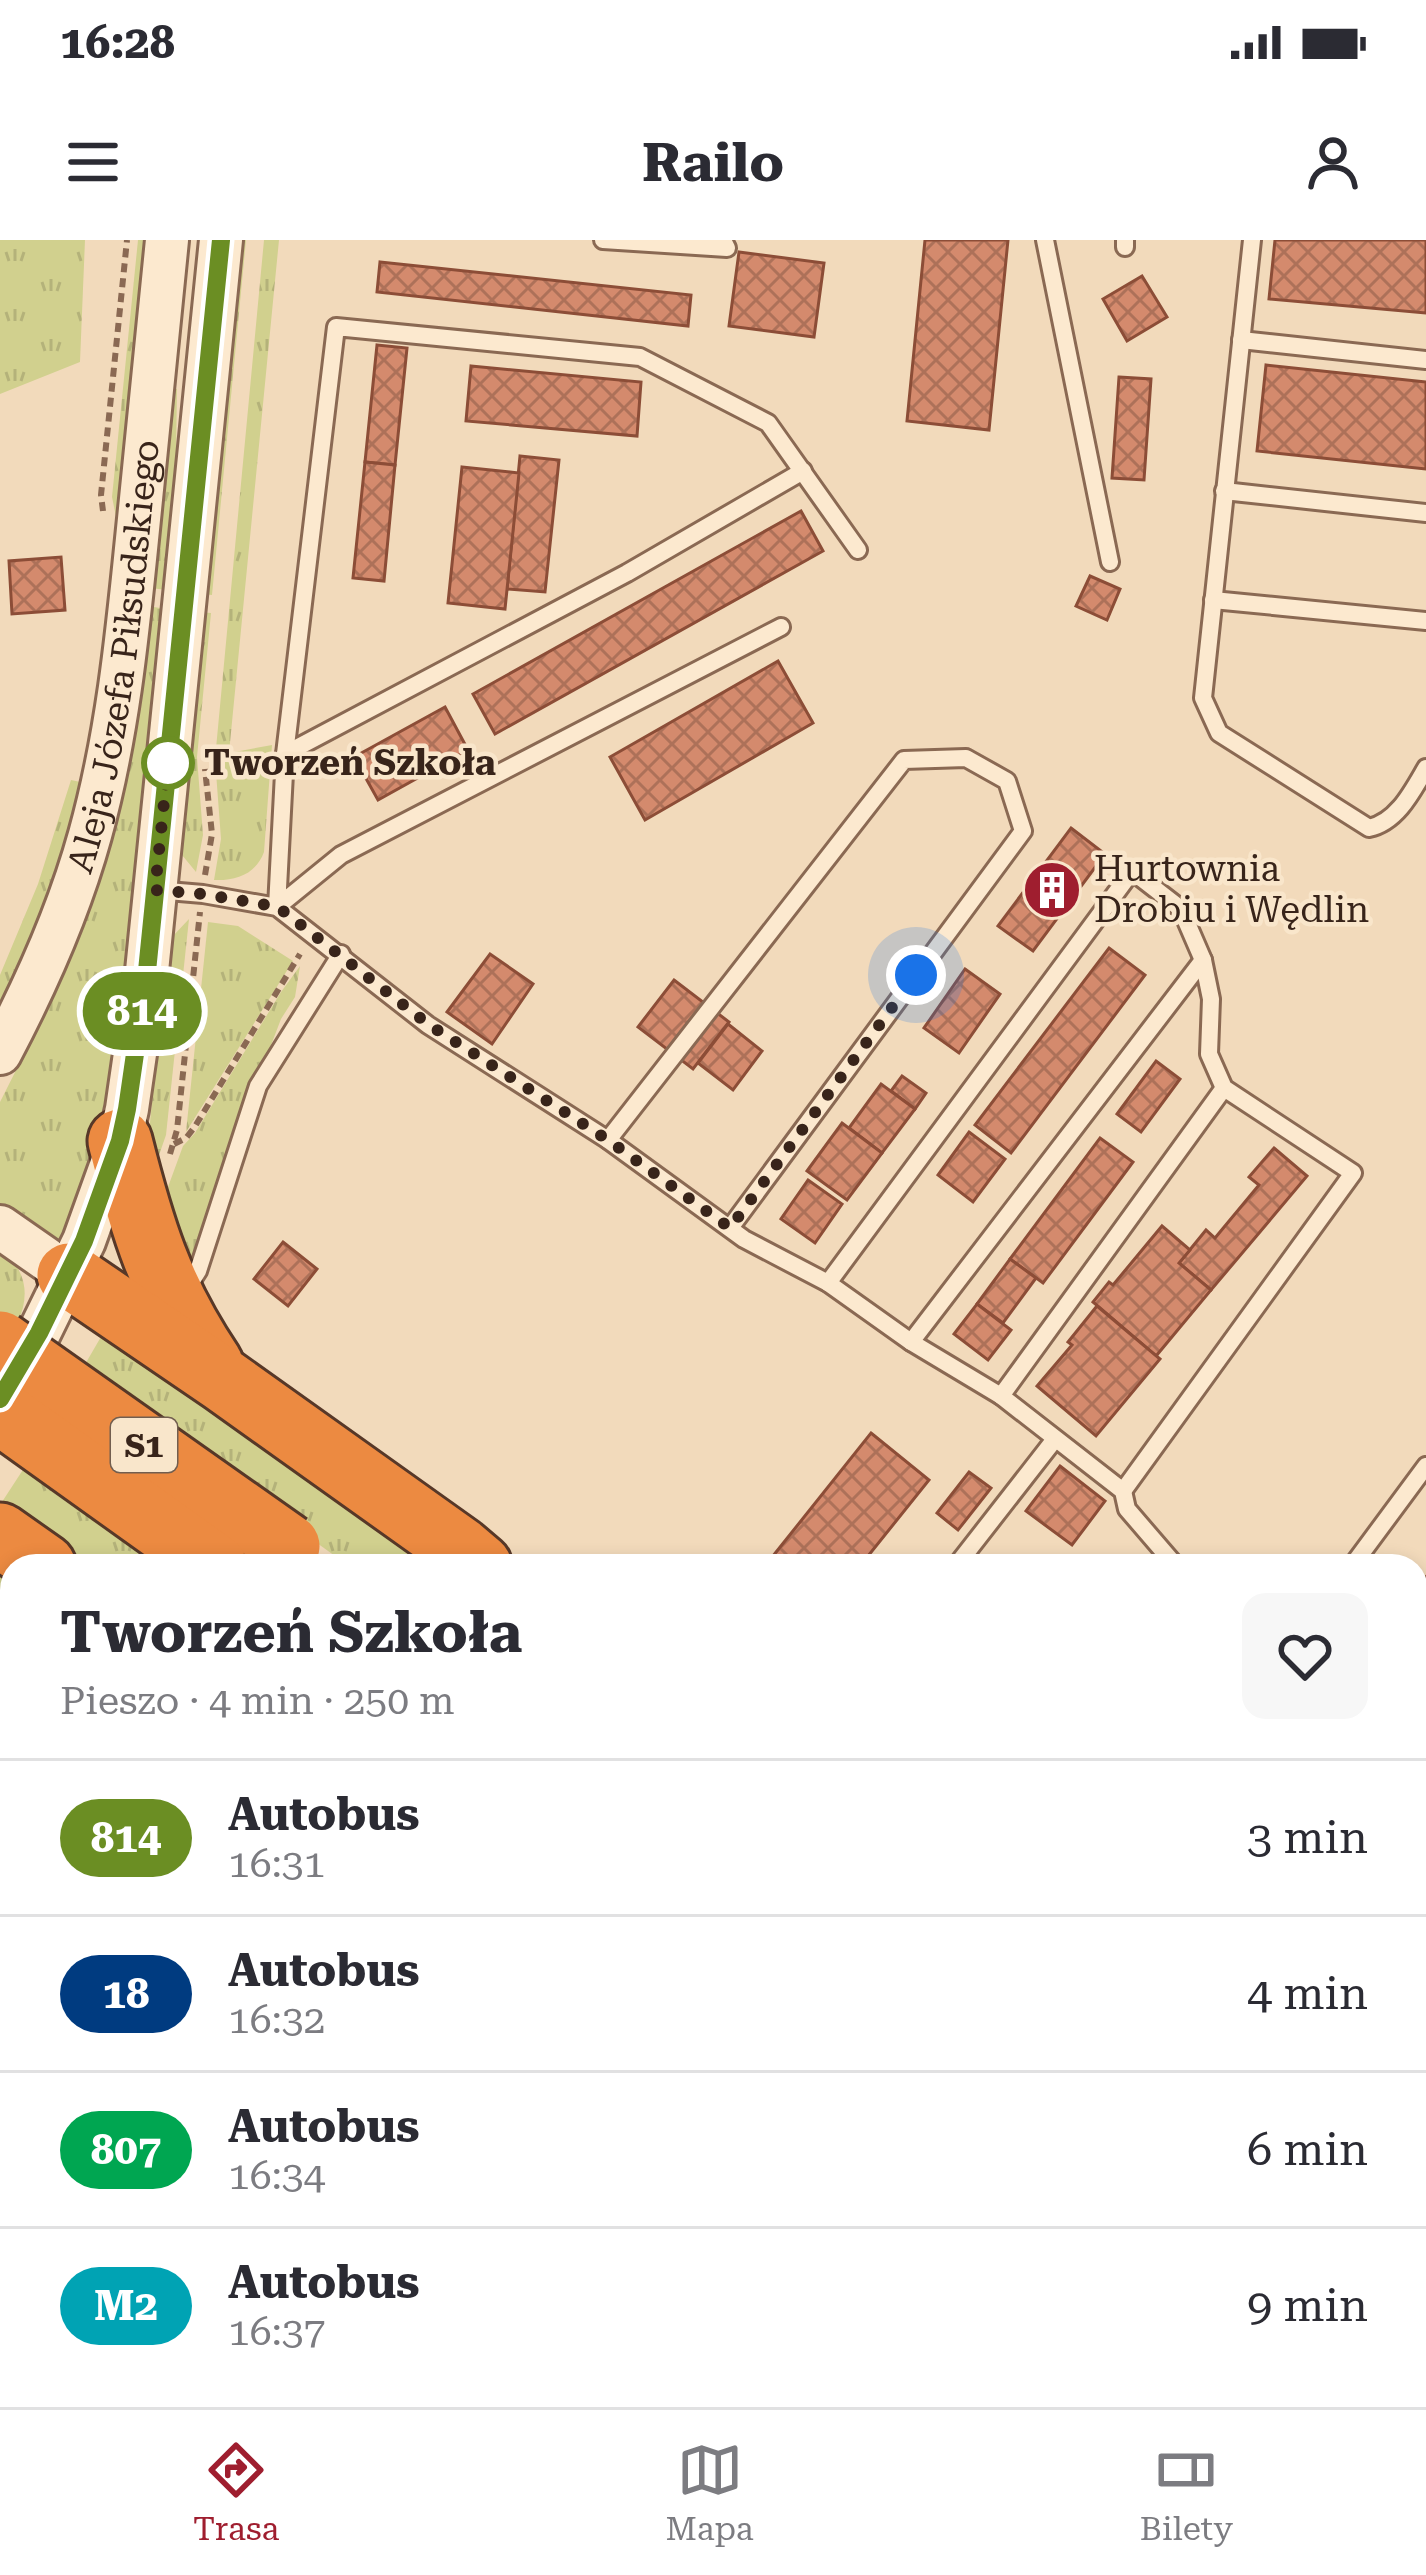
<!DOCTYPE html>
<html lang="pl">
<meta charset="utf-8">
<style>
body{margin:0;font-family:"Roboto Serif",serif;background:#f7f7f7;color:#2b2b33;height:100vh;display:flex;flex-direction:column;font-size:45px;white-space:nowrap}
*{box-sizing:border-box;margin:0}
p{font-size:39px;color:#7c7c81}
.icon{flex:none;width:66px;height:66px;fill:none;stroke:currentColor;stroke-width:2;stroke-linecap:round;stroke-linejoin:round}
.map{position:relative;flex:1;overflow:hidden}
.sheet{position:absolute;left:0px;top:1314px;width:1428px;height:855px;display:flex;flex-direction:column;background:#fff;border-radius:36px 36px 0 0;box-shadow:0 6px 18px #0003}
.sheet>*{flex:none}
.badge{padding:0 24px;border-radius:39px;font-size:42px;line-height:78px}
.you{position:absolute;width:60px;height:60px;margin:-30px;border:9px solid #fff;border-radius:50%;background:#1a73e8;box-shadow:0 0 0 18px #1a73e833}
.map>.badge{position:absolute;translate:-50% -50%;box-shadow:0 0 0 6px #fff}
.round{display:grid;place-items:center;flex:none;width:126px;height:126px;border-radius:24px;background:#f7f7f7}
.summary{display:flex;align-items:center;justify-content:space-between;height:204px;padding:0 60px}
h1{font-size:57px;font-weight:700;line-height:90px}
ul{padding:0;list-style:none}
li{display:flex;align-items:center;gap:36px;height:156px;padding:0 60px;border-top:3px solid #e1e1e2}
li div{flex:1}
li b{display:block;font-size:45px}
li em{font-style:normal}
li .badge{min-width:132px;font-weight:700;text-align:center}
.status{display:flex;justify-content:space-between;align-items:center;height:84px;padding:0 60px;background:#fff;direction:ltr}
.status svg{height:33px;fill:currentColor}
header{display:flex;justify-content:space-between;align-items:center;height:156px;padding:0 60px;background:#fff;font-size:54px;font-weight:700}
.menu{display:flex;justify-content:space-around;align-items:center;height:168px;border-top:3px solid #e1e1e2;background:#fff;font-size:33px;color:#7c7c81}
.menu a{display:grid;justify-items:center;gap:6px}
.menu .on{color:#9f1e2f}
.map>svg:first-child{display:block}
.grass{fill:url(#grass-tufts)}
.building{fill:url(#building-cross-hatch);stroke:#8c4d37;stroke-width:3}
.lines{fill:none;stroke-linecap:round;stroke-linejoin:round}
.service-casing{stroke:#8a6953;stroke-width:22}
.tertiary-casing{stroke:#8a6953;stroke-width:48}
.motorway-casing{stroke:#573828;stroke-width:69}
.path{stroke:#8a6953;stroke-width:6;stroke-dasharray:9 6;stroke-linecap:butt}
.service{stroke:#fce9cf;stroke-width:16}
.tertiary{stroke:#fce9cf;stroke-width:42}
.motorway{stroke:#ec8a41;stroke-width:63}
.motorway-bridge-casing{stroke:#573828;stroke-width:69;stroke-linecap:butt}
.motorway-bridge{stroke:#ec8a41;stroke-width:63}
.line-casing{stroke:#fff;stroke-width:27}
.line{stroke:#6b8e23;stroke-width:18}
.walk{stroke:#38241a;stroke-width:12;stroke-dasharray:0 21.6}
.stop-dot{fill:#fff;stroke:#6b8e23;stroke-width:6}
.labels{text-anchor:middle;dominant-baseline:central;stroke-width:9;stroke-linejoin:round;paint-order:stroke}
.shield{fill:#f9e6cb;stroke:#725e4f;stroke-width:3}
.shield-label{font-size:33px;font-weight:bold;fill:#38241a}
.street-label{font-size:36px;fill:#38241a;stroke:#f9e6cb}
.stop-label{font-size:36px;font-weight:bold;fill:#38241a;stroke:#f9e6cb;text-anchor:start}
.poi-label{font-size:36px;fill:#38241a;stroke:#f9e6cb;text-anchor:start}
</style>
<div class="status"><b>16:28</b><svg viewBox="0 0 49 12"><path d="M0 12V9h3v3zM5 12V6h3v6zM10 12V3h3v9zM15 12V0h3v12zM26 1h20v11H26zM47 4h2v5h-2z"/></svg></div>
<header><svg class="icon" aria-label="menu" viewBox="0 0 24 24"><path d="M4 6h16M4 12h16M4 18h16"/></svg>Railo<svg class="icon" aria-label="person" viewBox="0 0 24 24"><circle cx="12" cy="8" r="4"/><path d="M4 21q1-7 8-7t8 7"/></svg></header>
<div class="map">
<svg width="1426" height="2167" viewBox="0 0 1426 2167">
<defs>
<pattern id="grass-tufts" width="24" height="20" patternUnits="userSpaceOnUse" patternTransform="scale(3)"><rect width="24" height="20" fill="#d1d08e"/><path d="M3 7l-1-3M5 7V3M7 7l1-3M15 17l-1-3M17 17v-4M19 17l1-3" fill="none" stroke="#b4b27a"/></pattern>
<pattern id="building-cross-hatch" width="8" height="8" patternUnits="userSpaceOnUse" patternTransform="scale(3)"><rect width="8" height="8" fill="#d48a6d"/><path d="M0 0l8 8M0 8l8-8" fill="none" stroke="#ad7159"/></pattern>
</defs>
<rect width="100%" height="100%" fill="#f2dabb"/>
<g class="grass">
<polygon points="0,0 85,0 80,122 0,154"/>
<polygon points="138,0 150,0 120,296 112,257"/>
<polygon points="237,0 246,0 212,355 202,354"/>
<path d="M264,0h15l-50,513 43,-8 -8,107c-8,22 -28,29 -50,28l7,-41 -6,-80z"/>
<polygon points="169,148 177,149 175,286 168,350 149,348"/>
<polygon points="148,366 166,369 129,740 107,861 80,948 58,1003 0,968 0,862 49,765 75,703"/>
<polygon points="200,372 211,373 197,517 203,595 196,632 182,615 178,601"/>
<path d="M71,540l14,3c-21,78 -51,152 -85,225v-33l38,-91z"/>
<polygon points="189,679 166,895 150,941 148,903 166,717 172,697"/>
<polygon points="208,682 238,686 293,721 186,892"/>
<polygon points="300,726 295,757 281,779 255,847 192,1028 157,977 183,906 195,893 281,752"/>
<path d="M0,1006c40,38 25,68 0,109z"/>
<polygon points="109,1083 451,1326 349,1326 80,1133"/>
<polygon points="28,1222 171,1326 73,1326 0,1265"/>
<polygon points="0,1326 12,1330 12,1511 0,1503"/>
<polygon points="0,1804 12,1813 12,2149 0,2140"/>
<polygon points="23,2157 1129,2157 1122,2167 37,2167"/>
<polygon points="1170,2157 1327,2157 1341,2167 1186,2167"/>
</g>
<g class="building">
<polygon points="925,0 1008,0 989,190 907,181"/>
<polygon points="1275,0 1426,0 1426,73 1269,59"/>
<polygon points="739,12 824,23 814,97 729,86"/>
<polygon points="380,22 691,55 688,86 377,52"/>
<polygon points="1142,36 1167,77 1127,101 1103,59"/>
<polygon points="377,105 407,108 395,225 365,222"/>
<polygon points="1266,125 1426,142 1426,229 1257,211"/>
<polygon points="471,126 641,142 637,196 466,181"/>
<polygon points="1119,137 1151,139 1144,240 1112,238"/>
<polygon points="520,216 559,220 545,352 507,349"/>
<polygon points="365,222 395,225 384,341 353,338"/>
<polygon points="462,227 519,233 505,369 448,363"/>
<polygon points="801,271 823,311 495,494 473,454"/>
<polygon points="61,317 65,370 12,374 9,321"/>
<polygon points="1090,336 1120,349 1107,380 1076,366"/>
<polygon points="778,421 813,483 645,580 610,517"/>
<polygon points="445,467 468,510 378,560 354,517"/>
<polygon points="1071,588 1105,614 1033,711 998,686"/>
<polygon points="1109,708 1145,735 1011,913 975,885"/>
<polygon points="490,714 533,744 492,804 447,772"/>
<polygon points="965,729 1000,754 959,813 924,788"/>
<polygon points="674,740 729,782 693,829 638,787"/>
<polygon points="728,784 762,811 733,850 698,823"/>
<polygon points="1156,821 1180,839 1141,892 1117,874"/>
<polygon points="902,836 926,853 915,869 891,851"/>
<polygon points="881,844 915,869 882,913 849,888"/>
<polygon points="842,883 882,913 847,960 807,931"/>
<polygon points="969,892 1005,919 973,962 938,935"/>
<polygon points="1100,898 1133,922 1043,1043 1010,1019"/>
<polygon points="1274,908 1307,936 1211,1050 1179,1023 1206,990 1215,998 1259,945 1249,937"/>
<polygon points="808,940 842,964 815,1003 781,979"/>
<polygon points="1162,986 1190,1010 1179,1023 1211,1050 1156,1116 1093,1062 1109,1042 1113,1045"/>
<polygon points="283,1002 317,1029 288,1066 254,1039"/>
<polygon points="1010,1019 1036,1038 1003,1083 977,1064"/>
<polygon points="977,1064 1011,1090 988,1120 954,1094"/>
<polygon points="1097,1066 1160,1119 1096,1196 1037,1146 1072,1105 1068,1102"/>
<polygon points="871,1193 929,1240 860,1326 765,1326"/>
<polygon points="1060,1226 1105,1261 1072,1305 1026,1271"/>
<polygon points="969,1232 991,1248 958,1290 937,1273"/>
<polygon points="1426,1337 1426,1484 1416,1477 1416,1350"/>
</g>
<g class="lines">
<defs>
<g id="service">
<polyline points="603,0 727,8 723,0"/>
<polyline points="1045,0 1110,322"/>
<polyline points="1125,0 1125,7"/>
<path d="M1252,0l-49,458 16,35 150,95c28,-6 43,-36 57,-60"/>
<polyline points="1241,100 1426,120"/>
<polyline points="1224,251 1426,273"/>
<polyline points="1213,360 1426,381"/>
<polyline points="781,387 341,615 277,667 285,514 336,87 640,117 768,183 858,310"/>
<polyline points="285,514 627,333 803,231"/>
<polyline points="156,650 203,654 277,667 428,785 608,900 744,999 828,1043 911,1102 1001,1156 1123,1251 1127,1269 1176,1326"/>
<polyline points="608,900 904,520 966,518 1007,541 1023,591 730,988"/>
<polyline points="828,1043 1132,631 1181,669 1203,720 1211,759 1209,814 1224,848 1353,933 1123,1251"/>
<polyline points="186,1050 198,1031 258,846 341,714"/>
<polyline points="911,1102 1203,720"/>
<polyline points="1001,1156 1224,848"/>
<polyline points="956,1326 1055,1199"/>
<polyline points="1352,1326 1426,1226"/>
<polyline points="1416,1515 1426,1522"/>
<polyline points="1416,1593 1426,1585"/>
<polyline points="1416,1641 1426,1633"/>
<polyline points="0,1726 12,1735"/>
</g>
<g id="tertiary">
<path id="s1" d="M0,813c37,-70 69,-142 90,-218 27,-97 37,-196 47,-296 10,-100 20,-199 30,-299"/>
<polyline points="0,987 69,1035"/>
<polyline points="10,1143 39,1093 84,1001 120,901 127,869 147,731 221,0"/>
</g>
<g id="motorway">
<path d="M120,901c22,87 40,147 91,223"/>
<polyline points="69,1035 223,1140 460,1309 480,1326"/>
<polyline points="0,1295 44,1326"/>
<polyline points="1416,2114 1426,2121"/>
<polyline points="1384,2157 1399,2167"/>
</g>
</defs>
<use href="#service" class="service-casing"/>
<use href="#tertiary" class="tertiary-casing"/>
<use href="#motorway" class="motorway-casing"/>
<g class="path">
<polyline points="103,271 101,255 127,0"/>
<polyline points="205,635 212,594 205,529"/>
<polyline points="174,904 186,898 194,888 300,714"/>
<polyline points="170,914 177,890 200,672"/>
</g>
<use href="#service" class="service"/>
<use href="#tertiary" class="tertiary"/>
<use href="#motorway" class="motorway"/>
<defs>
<g id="motorway-bridge">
<polyline points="0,1103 288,1306"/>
<polyline points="0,1172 215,1326"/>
</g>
</defs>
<use href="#motorway-bridge" class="motorway-bridge-casing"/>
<use href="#motorway-bridge" class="motorway-bridge"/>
</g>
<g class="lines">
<defs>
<polyline id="line" points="0,1159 39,1093 84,1001 120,901 127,869 147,731 221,0"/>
</defs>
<use href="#line" class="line-casing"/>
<use href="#line" class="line"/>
<polyline class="walk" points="168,523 155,650 203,654 278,667 428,784 608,900 730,988 916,735"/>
</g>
<defs>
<symbol id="building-disc" viewBox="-11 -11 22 22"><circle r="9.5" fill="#9f1e2f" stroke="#f9e6cb"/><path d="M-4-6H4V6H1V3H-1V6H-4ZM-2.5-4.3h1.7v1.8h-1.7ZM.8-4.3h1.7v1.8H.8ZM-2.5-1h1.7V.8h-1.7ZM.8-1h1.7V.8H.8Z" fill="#fff"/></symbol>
</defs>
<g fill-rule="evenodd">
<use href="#building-disc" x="1019" y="617" width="66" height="66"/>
</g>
<circle class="stop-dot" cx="168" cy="523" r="24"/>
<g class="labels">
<rect class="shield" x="111" y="1178" width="66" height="54" rx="9"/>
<g class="shield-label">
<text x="144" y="1205">S1</text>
</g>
<g class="street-label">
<text stroke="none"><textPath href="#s1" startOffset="417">Aleja Józefa Piłsudskiego</textPath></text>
</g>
<g class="stop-label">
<text x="204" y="523">Tworzeń Szkoła</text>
</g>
<g class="poi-label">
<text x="1094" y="629">Hurtownia<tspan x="1094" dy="41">Drobiu i Wędlin</tspan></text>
</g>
</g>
</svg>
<div class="you" style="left:916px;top:735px"></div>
<b class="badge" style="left:142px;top:771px;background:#6b8e23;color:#fff">814</b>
<section class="sheet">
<div class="summary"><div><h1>Tworzeń Szkoła</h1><p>Pieszo · 4 min · 250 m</p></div><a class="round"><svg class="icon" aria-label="heart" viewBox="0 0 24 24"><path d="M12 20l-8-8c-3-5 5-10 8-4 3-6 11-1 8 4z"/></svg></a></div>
<ul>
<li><span class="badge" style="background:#6b8e23;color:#fff">814</span><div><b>Autobus</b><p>16:31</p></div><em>3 min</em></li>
<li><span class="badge" style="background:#003b80;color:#fff">18</span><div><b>Autobus</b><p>16:32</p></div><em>4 min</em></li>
<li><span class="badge" style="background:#00a651;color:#fff">807</span><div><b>Autobus</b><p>16:34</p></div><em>6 min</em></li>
<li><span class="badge" style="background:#00a3b4;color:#fff">M2</span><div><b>Autobus</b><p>16:37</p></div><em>9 min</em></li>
</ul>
</section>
</div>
<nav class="menu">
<a class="on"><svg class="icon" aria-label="directions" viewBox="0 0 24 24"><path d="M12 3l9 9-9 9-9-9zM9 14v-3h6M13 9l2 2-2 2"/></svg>Trasa</a>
<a><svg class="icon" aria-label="map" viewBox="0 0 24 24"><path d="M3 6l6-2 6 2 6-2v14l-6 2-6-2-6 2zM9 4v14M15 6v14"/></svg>Mapa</a>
<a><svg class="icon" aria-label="tickets" viewBox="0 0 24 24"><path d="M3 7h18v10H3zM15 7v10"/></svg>Bilety</a>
</nav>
